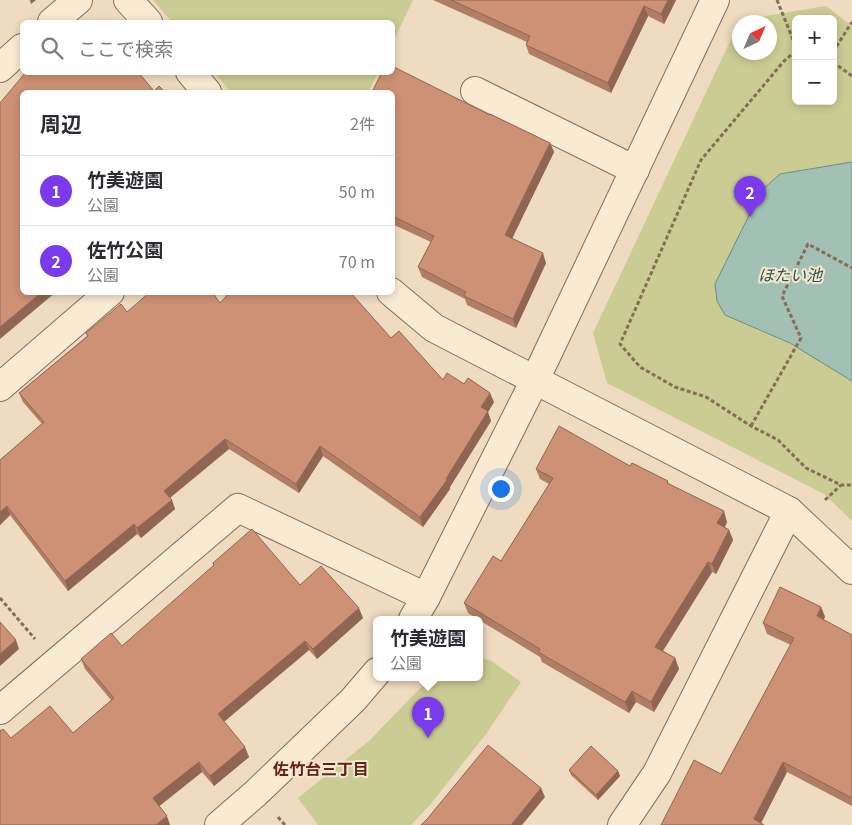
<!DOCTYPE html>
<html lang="ja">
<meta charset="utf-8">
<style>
:root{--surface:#fff;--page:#f7f7f7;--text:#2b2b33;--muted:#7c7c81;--line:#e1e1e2;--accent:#7c3aed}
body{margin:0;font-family:Georgia,"Noto Sans JP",serif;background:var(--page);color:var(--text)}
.controls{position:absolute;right:15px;top:15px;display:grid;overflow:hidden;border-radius:8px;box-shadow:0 2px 8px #0003}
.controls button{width:45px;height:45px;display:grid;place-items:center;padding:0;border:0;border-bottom:1px solid var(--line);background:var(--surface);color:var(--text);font:25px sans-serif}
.compass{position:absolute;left:732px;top:15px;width:45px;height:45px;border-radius:50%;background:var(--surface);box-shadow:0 2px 8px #0003;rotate:44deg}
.you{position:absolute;left:500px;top:488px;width:18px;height:18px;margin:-12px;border:4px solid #fff;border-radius:50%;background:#1a73e8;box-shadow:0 0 0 8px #1a73e833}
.badge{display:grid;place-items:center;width:32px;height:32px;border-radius:50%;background:var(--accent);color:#fff;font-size:16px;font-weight:700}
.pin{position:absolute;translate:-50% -41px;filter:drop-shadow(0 1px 2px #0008)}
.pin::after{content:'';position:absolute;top:26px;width:18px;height:15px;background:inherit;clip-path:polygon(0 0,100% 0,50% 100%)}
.popup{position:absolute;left:373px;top:616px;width:110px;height:65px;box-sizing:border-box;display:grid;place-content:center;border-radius:8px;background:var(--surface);filter:drop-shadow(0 1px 4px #0005);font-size:16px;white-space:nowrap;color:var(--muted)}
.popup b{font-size:19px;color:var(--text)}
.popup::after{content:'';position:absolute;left:50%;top:100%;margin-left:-10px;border:10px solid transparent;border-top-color:var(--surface)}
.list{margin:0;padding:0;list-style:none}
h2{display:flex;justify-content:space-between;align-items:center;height:65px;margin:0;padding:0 20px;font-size:21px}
h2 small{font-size:16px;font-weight:400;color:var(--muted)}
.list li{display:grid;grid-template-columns:32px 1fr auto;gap:15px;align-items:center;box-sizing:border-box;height:70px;padding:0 20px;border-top:1px solid var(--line)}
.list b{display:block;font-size:19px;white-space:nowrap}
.list p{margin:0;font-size:16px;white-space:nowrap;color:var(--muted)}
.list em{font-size:16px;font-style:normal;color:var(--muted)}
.icon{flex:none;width:28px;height:28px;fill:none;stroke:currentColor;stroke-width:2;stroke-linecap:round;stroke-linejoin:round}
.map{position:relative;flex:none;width:852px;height:825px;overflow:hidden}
.search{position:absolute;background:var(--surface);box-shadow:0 2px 8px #0003;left:20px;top:20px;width:375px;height:55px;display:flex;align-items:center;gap:12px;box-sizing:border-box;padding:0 18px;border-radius:8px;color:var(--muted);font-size:19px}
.panel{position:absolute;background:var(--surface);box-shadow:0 2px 8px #0003;left:20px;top:90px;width:375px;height:205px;border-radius:8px}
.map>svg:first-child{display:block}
</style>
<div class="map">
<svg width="852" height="825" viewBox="0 0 852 825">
<rect width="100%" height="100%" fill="#eedbc0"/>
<!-- green -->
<g fill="#cbcc94" fill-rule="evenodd">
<polygon points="153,0 413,0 393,42 392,22 172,22"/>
<path d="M826 6 852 26V521L824 494 607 383 593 333 740 20ZM796 19H833V101H796ZM740 22H770V52H740Z"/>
<polygon points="214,73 378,73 368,92 231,92"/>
<polygon points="479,658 490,660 521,682 486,734 430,805 411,825 318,825 298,798 369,741 431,677 479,677"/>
</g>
<!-- water -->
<polygon fill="#a3c0b4" stroke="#6a8e81" points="852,162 852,381 790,343 725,315 717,301 715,284 761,191 780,174"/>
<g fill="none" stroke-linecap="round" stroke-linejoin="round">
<!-- minor casing -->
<g stroke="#876c58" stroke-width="30">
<g id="minor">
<polyline points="128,0 148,22"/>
<polyline points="52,22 78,0"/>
<polyline points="0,68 22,48"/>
<polyline points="190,72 207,92"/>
<polyline points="475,91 635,170"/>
<polyline points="391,292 434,328 535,380 426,597 413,619"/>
<polyline points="0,387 110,292"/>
<polyline points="0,710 238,508 426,597"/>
<polyline points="219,825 256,793 353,700 377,672"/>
<polyline points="622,825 657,773 789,511"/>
</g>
</g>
<!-- tertiary casing -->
<g stroke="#876c58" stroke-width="30">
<polyline id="tertiary" points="715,0 535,380 789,511 852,570"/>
</g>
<!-- path -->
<g stroke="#876c58" stroke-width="3" stroke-dasharray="4 2.5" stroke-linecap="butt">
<polyline points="777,0 796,47"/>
<polyline points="796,51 784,61 701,160 620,344 640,367 675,387 706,397 751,426 778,440 806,468 841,485 852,485"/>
<polyline points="833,52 852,22"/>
<polyline points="833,62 852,76"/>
<polyline points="751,426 801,338 782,296 808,244 852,268"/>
<polyline points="825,500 841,485"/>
<polyline points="0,598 35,639"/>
<polyline points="278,817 285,825"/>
</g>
<!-- minor -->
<use href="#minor" stroke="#f9ead3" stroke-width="28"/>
<!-- tertiary -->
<use href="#tertiary" stroke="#f9ead3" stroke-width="28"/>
</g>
<!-- wall -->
<g fill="#b07d65">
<polygon points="433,0 676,0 664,24 648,16 611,93 529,54 526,45 527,42"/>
<polygon points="392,92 490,115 550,143 554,152 512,238 546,263 516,328 467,305 465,299 422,277 418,267 431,242 392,224"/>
<polygon points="220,303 391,338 443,380 464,384 494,402 488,412 491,421 450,487 450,489 423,527 323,456 299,493 229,449 170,498 175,509 141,538 137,534 68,591 10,515 0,525 0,460 42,424 23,402 19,393 87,336 86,333 127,312"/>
<polygon points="630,466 670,484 727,522 725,527 729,530 733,540 716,574 712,572 663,651 675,658 679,669 654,712 636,702 629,713 542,662 540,657 479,620 479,619 478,619 468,613 464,603 501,561 549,484 540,479 536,469"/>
<polygon points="213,563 300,585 363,618 317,659 309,650 224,722 249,757 214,786 202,772 159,806 11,738 73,733 111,700 85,669 81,659 122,646 214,566"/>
<polygon points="821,607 825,617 823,620 852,635 852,806 787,772 761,823 661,825 721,774 791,645 767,634 763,623"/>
<polygon points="569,770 618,771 620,776 598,800 571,775"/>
</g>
<!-- shaded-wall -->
<g fill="#906652">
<polygon points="30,0 36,0 31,4"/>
<polygon points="668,0 676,0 664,24 661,14"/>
<polygon points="644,6 648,16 611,93 608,83"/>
<polygon points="550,143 554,152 509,245 505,235"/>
<polygon points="543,253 546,263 516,328 513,319"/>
<polygon points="42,292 56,292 0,339 0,327"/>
<polygon points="490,393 494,402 488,412 491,421 450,487 450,489 423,527 420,517 446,479 481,407"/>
<polygon points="225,439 229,449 167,500 164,491"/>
<polygon points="320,446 323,456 299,493 296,484"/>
<polygon points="172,500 175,509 141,538 137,528"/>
<polygon points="7,506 10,515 0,525 0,512"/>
<polygon points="724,511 727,522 721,534 717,523"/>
<polygon points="134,524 137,534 68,591 65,581"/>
<polygon points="729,530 733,540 716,574 712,564"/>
<polygon points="708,562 712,572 659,657 655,647"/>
<polygon points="821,607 825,617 820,626 817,616"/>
<polygon points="359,608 363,618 317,659 313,649"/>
<polygon points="16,640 19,649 0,666 0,654"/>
<polygon points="305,641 309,650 221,724 218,714"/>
<polygon points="675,658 679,669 654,712 651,702"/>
<polygon points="632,691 636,702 629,713 625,702"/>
<polygon points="245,747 249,757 214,786 210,776"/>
<polygon points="199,762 202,772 157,808 153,798"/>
<polygon points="783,762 787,772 760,825 754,819"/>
<polygon points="618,771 620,776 598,800 596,795"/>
<polygon points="541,788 545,797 522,825 511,825"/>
<polygon points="167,816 170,825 156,825"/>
</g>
<!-- building -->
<g fill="#cd9175" stroke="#906652">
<polygon points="451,0 668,0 661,14 644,6 608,83 526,45 530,36"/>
<polygon points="392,66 490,115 490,114 550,143 505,235 543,253 513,319 464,296 466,292 418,267 434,236 392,216 392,92 372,92 382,72 392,72"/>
<polygon points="26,72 138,72 154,91 159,86 165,92 22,92 22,292 42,292 0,327 0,103"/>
<polygon points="150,292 212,292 220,303 230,292 350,292 391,338 399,331 443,380 447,373 464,384 468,378 490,393 481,407 488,411 446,479 447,480 420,517 320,446 296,484 225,439 164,491 172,500 137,528 134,524 65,581 7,506 0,512 0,460 44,422 19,393 88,336 86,333 121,304 127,312"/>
<polygon points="559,426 630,466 632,463 668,481 667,483 724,511 717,523 729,530 712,564 708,562 655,647 675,658 651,702 632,691 625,702 538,652 540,649 464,603 493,556 501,561 553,478 536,469"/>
<polygon points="252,529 300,585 321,566 359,608 313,649 305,641 218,714 245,747 210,776 199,762 153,798 167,816 156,825 0,825 0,731 3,729 11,738 50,706 73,733 114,698 81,659 111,633 122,646 214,565 213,563"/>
<polygon points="780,587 821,607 817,616 852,635 852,798 783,762 754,819 764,825 661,825 694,760 721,774 794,638 763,623"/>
<polygon points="0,622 16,640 0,654"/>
<polygon points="488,745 541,788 511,825 421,825 428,818"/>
<polygon points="591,746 618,771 596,795 569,770"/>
</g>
<g text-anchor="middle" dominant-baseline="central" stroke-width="4" stroke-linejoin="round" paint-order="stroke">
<!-- water labels -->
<g font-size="16" font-style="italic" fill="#2b564f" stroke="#f5e7cf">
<text x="790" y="274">ほたい池</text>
</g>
<!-- neighbourhood labels -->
<g font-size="16" font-weight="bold" fill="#63231b" stroke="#f5e7cf">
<text x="321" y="768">佐竹台三丁目</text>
</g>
</g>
</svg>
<div class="controls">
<button>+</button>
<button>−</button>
</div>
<svg class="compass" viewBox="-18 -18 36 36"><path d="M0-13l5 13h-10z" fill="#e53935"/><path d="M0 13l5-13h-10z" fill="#7c7c81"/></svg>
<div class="you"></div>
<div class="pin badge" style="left:428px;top:738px">1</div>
<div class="popup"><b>竹美遊園</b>公園</div>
<div class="pin badge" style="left:750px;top:217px">2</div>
<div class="search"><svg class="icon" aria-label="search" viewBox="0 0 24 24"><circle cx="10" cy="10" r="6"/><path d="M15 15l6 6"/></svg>ここで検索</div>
<section class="panel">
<h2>周辺<small>2件</small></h2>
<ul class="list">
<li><span class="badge">1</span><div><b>竹美遊園</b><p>公園</p></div><em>50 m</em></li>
<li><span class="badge">2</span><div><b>佐竹公園</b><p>公園</p></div><em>70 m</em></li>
</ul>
</section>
</div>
